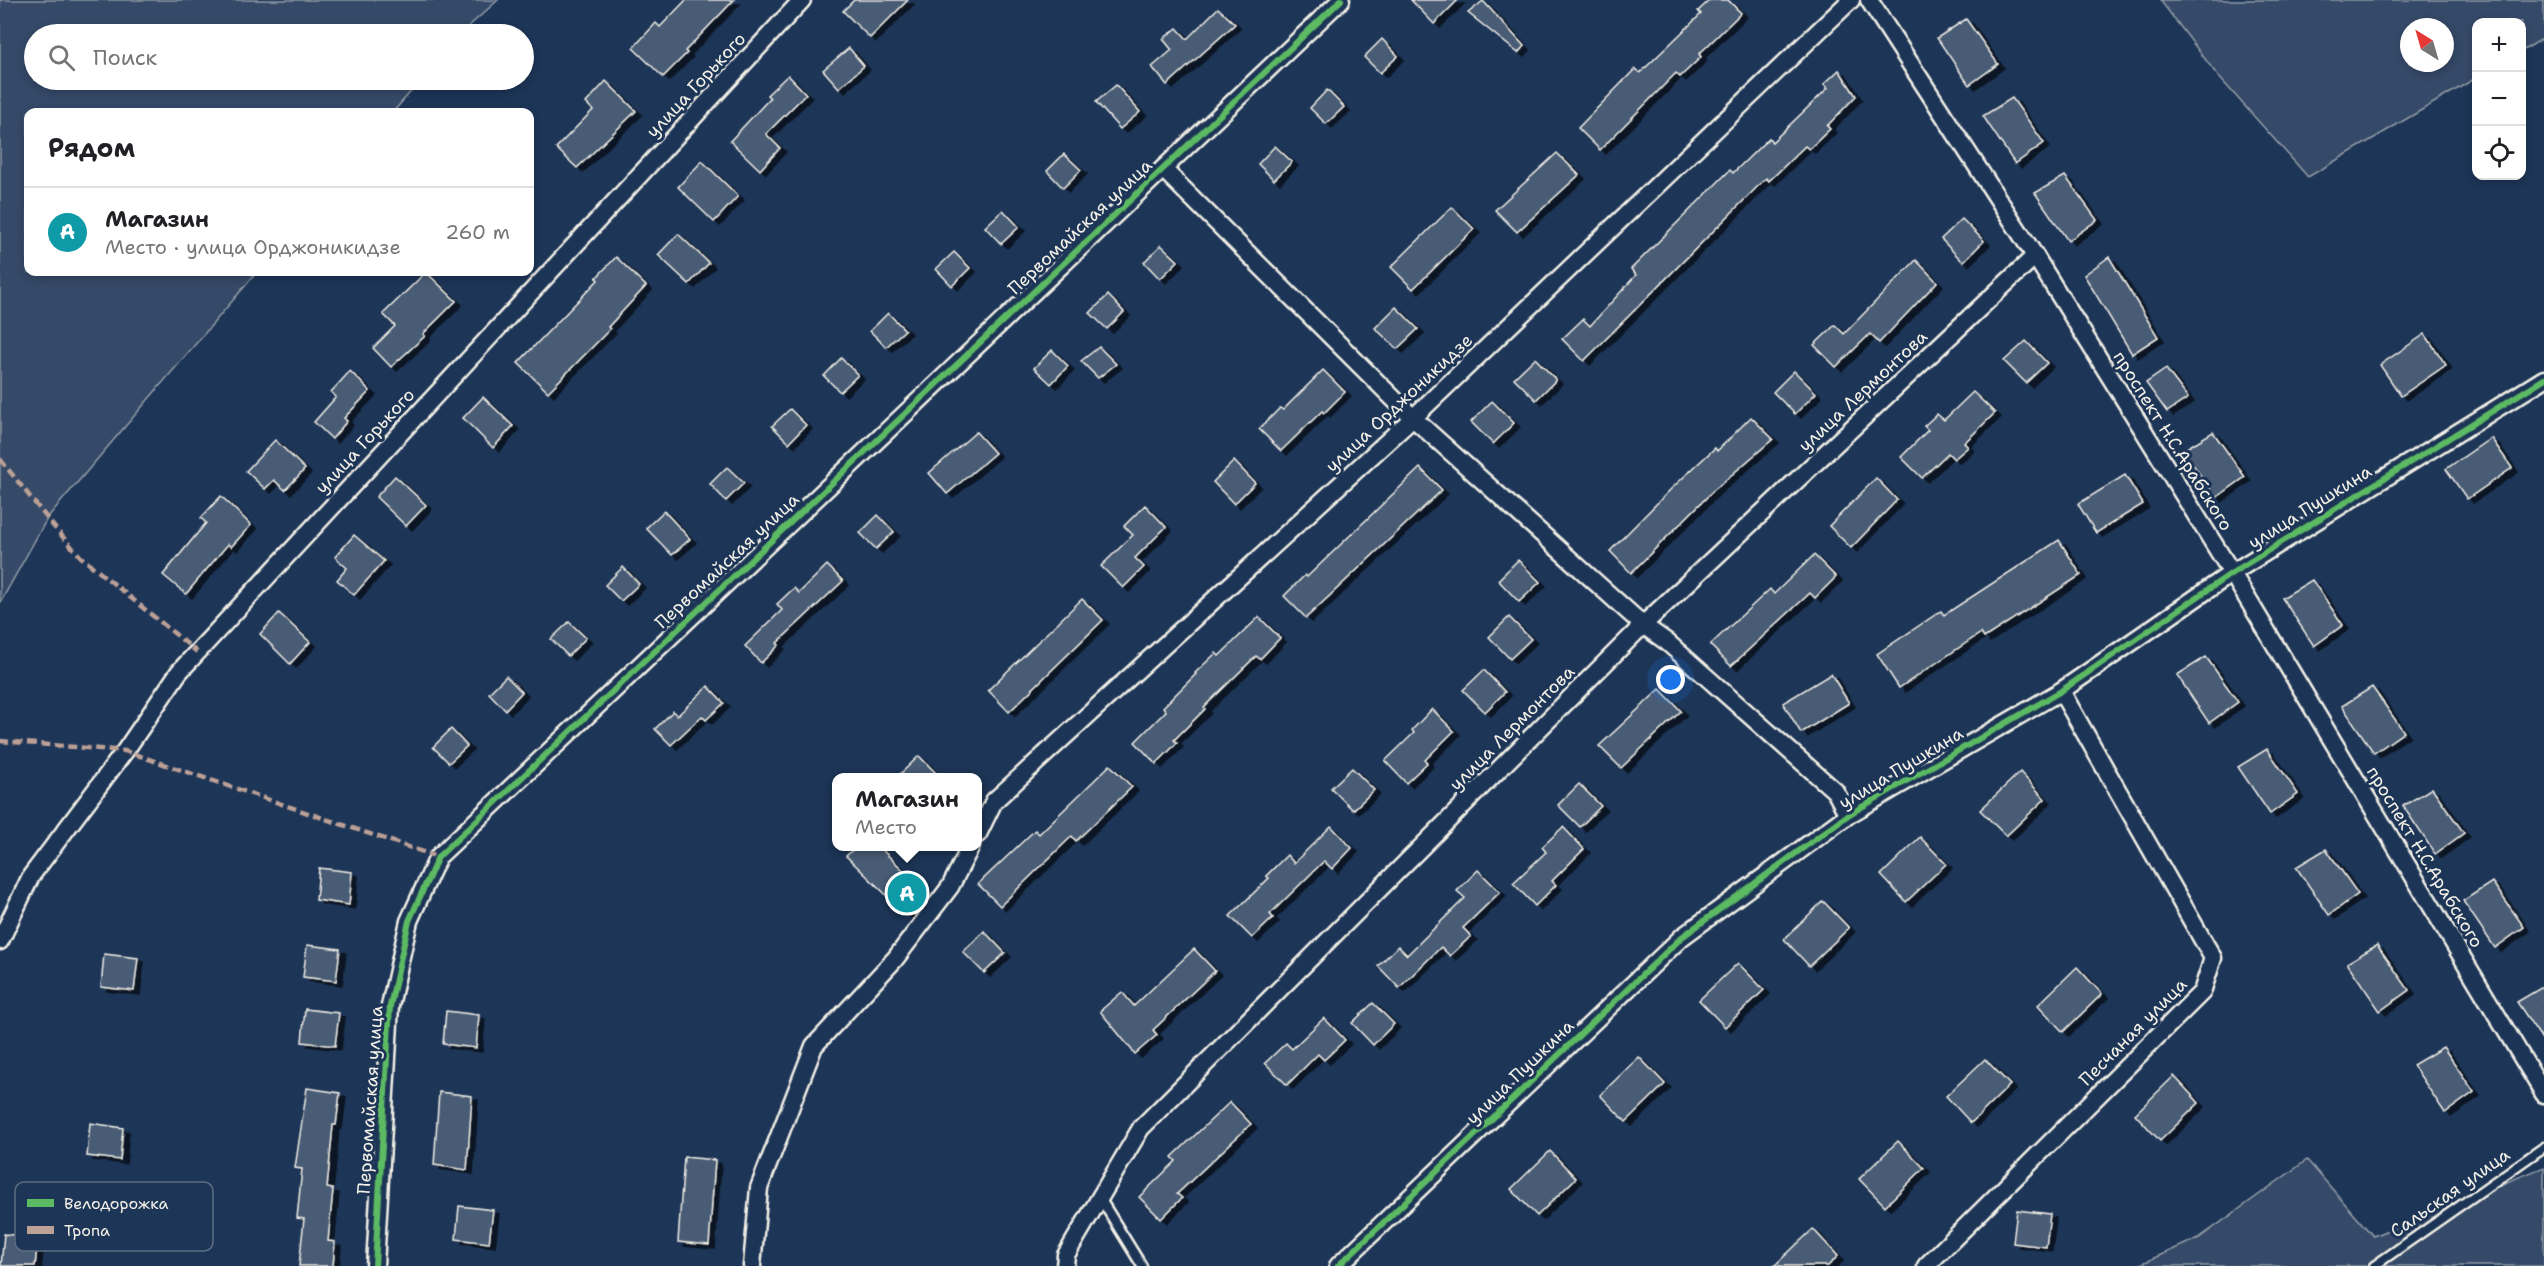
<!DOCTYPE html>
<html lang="ru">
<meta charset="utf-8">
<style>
:root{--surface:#fff;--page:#f2f2f2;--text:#202124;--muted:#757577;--line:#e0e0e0;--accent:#84575d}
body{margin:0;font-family:"Shantell Sans",sans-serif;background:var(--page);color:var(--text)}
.controls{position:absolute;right:18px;top:18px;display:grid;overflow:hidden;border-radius:12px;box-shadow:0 3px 9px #0003}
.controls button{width:54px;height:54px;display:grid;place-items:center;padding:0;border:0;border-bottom:2px solid var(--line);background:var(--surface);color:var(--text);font:30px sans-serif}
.compass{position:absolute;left:2400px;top:18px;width:54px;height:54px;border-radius:50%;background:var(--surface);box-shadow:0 3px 9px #0003;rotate:323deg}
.you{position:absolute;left:1671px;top:680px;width:21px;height:21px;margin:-15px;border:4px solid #fff;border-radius:50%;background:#1a73e8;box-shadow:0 0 0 9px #1a73e833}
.badge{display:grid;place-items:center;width:39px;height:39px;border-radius:50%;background:var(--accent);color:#fff;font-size:20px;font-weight:700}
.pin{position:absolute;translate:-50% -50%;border:3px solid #fff;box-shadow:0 2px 6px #0006}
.popup{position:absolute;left:832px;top:773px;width:150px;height:78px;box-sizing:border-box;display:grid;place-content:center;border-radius:12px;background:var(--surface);filter:drop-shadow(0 2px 4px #0005);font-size:20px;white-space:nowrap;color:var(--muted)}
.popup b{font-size:22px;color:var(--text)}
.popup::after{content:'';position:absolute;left:50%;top:100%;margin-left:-12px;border:12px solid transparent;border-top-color:var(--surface)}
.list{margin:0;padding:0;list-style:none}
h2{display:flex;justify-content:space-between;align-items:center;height:78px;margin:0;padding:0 24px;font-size:26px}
h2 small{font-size:20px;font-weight:400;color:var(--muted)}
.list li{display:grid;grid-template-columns:39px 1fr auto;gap:18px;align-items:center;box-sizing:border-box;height:90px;padding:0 24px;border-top:2px solid var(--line)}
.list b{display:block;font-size:22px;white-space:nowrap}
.list p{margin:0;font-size:20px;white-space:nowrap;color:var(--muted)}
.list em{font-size:20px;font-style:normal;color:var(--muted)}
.icon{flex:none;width:33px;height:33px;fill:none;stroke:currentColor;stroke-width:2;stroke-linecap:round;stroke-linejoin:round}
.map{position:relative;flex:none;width:2544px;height:1266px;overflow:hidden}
.search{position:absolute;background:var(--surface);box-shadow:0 3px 9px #0003;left:24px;top:24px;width:510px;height:66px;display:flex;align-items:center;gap:15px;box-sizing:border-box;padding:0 21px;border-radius:33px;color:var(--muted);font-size:22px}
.panel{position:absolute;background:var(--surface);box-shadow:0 3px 9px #0003;left:24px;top:108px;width:510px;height:168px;border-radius:12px}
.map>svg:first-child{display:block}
</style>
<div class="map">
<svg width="2544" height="1266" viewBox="0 0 2544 1266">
<defs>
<filter id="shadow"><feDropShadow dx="6" dy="4" stdDeviation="0" flood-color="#0009"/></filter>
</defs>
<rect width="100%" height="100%" fill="#1d3557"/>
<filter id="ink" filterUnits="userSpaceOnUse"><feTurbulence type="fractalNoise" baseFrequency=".0167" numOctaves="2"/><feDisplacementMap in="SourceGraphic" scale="12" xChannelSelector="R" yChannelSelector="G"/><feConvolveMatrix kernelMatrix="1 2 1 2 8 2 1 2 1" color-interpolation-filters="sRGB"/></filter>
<g filter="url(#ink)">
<!-- green -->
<g fill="#354a67" stroke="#949ea8" stroke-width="1.5" fill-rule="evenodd">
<polygon points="0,0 498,0 460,34 34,34 34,80 421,80 393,112 28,112 28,272 257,272 48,517 0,603"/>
<path d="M2160 0H2544V38L2522 51V22H2476V78L2308 177 2218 76ZM2409 27H2445V63H2409Z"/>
<polygon points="2307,1160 2373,1236 2544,1167 2544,1266 2136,1266 2199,1238"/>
</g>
<!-- building -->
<g fill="#485b74" stroke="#f4f1e8" stroke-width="1.5" filter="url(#shadow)">
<polygon points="686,0 734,0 685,51 687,53 663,77 633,48 656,23 660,27"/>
<polygon points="854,0 908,0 870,38 843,11"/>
<polygon points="1411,0 1458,0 1434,24"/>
<polygon points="1710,0 1728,0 1741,13 1699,54 1701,57 1680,77 1676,73 1600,150 1578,128 1635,69 1640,73 1701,14 1698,11"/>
<polygon points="1483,1 1524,46 1518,53 1468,13"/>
<polygon points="1218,8 1235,24 1167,85 1152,67 1172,50 1163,39 1177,28 1187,39"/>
<polygon points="1966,19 1998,64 1969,85 1937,38"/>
<polygon points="1382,39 1398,56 1380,73 1364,57"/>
<polygon points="849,48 864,66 839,88 823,70"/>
<polygon points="1839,70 1856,96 1827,126 1830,129 1809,149 1805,146 1769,181 1766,178 1584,361 1562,339 1583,319 1590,326 1636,275 1631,269 1730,170 1733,173 1769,138 1772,142 1828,88 1824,84"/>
<polygon points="788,75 806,94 766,134 780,148 760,170 730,141 770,98 767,95"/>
<polygon points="606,81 636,111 577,168 556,148 593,110 586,103"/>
<polygon points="1116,85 1140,112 1120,129 1096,102"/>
<polygon points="1327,90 1344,107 1326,124 1310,108"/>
<polygon points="2012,98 2044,143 2015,164 1983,116"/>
<polygon points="1275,146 1292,162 1274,180 1258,164"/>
<polygon points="1557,153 1579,175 1517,232 1495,210"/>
<polygon points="1064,154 1081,170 1063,188 1047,171"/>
<polygon points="702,161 738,196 714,222 678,187"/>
<polygon points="2065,176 2097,220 2068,241 2035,193"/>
<polygon points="1452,207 1474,229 1413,289 1391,267"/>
<polygon points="1003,210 1019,227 1001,244 985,227"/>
<polygon points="1962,219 1984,241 1963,262 1941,239"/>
<polygon points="678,234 709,263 689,284 658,255"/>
<polygon points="1161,245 1178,261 1160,279 1144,262"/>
<polygon points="954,252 970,268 952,286 936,269"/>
<polygon points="616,257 646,286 608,327 610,329 548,392 518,363 598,280 596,278"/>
<polygon points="2109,257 2158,337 2132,354 2084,275"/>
<polygon points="1916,260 1937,282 1879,343 1870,334 1836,367 1814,345 1835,325 1844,334"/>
<polygon points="426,272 456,301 423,334 425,336 391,367 373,348 395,326 383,314"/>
<polygon points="1108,295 1124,312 1107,329 1090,313"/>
<polygon points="1396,307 1418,329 1397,349 1375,328"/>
<polygon points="888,313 905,330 886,347 870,331"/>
<polygon points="2425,334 2446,365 2401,396 2380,365"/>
<polygon points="2026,341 2047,363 2026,383 2004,361"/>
<polygon points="1099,347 1116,364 1098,378 1081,361"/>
<polygon points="1052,350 1068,366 1051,384 1034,368"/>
<polygon points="841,358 858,375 840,392 824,376"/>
<polygon points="1535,358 1556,380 1536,400 1514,378"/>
<polygon points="2166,369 2188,398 2167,412 2146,383"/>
<polygon points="1323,370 1345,392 1324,413 1322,411 1281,451 1259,429 1280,408 1283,410"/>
<polygon points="350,371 370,391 344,418 347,421 332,439 314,422 336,397 331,392"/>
<polygon points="1794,371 1816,393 1795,414 1773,392"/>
<polygon points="1973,392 1995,413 1964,443 1968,447 1954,459 1948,453 1922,478 1901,457 1928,430 1924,426 1937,414 1944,420"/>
<polygon points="483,397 513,426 493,448 463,418"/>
<polygon points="1492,401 1514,423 1493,444 1471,422"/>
<polygon points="790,409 806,425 789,443 772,426"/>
<polygon points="1751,417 1773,439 1714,490 1631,573 1610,551 1672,488 1715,448 1717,451"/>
<polygon points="976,432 995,453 947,494 929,473"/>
<polygon points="2213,432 2245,477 2216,498 2183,450"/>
<polygon points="2491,438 2512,468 2467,499 2446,469"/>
<polygon points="275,440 305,469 285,490 274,480 265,489 246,471"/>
<polygon points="1234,461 1255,483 1234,504 1213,482"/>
<polygon points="727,467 744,483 726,501 710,484"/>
<polygon points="1420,468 1442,490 1306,618 1284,596 1305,575 1307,577"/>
<polygon points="2125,475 2143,504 2096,533 2078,504"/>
<polygon points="395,476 426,505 406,526 376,497"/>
<polygon points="1876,478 1897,500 1851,548 1829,526"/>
<polygon points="221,496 251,525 231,547 228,544 186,594 163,575 206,523 201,518"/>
<polygon points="1145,505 1166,527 1135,558 1144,567 1123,588 1101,566 1133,535 1124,526"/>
<polygon points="664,511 690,539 672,555 646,528"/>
<polygon points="878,515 894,532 876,549 860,533"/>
<polygon points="354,535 384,561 354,595 337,580 347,568 335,557"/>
<polygon points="2059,540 2081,575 1984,638 1981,633 1899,688 1877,654 1941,611 1944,615"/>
<polygon points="1814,555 1836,577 1815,598 1810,593 1731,666 1710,645 1770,589 1774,594"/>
<polygon points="1518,560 1540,582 1519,602 1498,580"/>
<polygon points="827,565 843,581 777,643 779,645 761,663 745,646 782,610 777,604 794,588 799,593"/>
<polygon points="623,567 639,584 621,601 605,585"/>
<polygon points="2312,580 2343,625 2314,646 2282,598"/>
<polygon points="1082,599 1103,620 1009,712 988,690"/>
<polygon points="279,613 310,642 290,664 260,634"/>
<polygon points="1259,617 1280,638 1260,659 1256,656 1204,707 1205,709 1174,740 1177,743 1156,764 1135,742 1166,711 1163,707 1196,674 1195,673 1216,653 1219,656"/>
<polygon points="1509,617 1531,639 1510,659 1489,637"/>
<polygon points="569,622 586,638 568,656 551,639"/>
<polygon points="2206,657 2238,702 2209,723 2177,675"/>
<polygon points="1484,670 1505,692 1485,712 1463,690"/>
<polygon points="1831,674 1849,703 1801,733 1783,703"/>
<polygon points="506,676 522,692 505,710 489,693"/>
<polygon points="708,686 724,703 706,720 702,716 671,745 655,729 673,711 677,716"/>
<polygon points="2372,687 2404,732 2374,753 2342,706"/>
<polygon points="1660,689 1681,711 1621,768 1599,746"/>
<polygon points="1432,709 1454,731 1425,760 1427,763 1406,783 1385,761 1414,733 1412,730"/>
<polygon points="451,729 467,746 449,763 433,747"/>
<polygon points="2267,749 2298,794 2270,814 2238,767"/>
<polygon points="919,756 940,777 897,777"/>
<polygon points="1110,765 1132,787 1076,841 1072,836 1000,906 978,884 1035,830 1039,834"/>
<polygon points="1352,768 1374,790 1353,810 1331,788"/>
<polygon points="2020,772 2045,799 2006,836 1980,810"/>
<polygon points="1579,784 1601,806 1580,827 1558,805"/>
<polygon points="2432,788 2464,833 2435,854 2403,806"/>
<polygon points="1331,826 1352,848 1332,869 1324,861 1270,914 1273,918 1252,938 1230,916 1269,878 1266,876 1287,855 1294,863"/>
<polygon points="1563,827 1584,849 1552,881 1556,885 1535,906 1513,883 1546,852 1542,847"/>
<polygon points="1920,837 1946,864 1906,902 1881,875"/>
<polygon points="857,846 878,846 928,894 907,915 846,856"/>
<polygon points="2326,849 2358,894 2329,915 2296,867"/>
<polygon points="319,868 352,872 349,905 316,900"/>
<polygon points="1478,870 1500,892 1463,928 1471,936 1450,956 1441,947 1399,988 1378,966 1398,946 1407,955 1465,898 1457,891"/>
<polygon points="2492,882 2524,927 2495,948 2463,901"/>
<polygon points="1823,901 1849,928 1809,966 1784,939"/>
<polygon points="984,931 1005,953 984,973 963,952"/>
<polygon points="307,945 340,949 336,981 303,977"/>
<polygon points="2377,945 2409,990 2380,1011 2347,963"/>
<polygon points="1194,949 1215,971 1153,1030 1157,1035 1135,1054 1100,1011 1122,992 1134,1006"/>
<polygon points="104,954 138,958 134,991 101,987"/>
<polygon points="1738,963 1764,990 1725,1027 1699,1000"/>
<polygon points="2077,967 2102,994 2063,1032 2038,1005"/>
<polygon points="2544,986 2544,1042 2517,1002"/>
<polygon points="1373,1003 1394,1024 1373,1045 1352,1023"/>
<polygon points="305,1009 339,1013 335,1046 302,1042"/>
<polygon points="446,1011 479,1015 476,1048 443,1044"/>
<polygon points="1324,1018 1345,1040 1324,1060 1318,1054 1287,1085 1265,1063 1286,1043 1292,1049"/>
<polygon points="2443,1047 2474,1092 2445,1113 2413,1065"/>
<polygon points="1639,1057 1665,1084 1626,1122 1600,1095"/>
<polygon points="1985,1059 2010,1085 1971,1123 1946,1096"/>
<polygon points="2174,1076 2199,1103 2160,1141 2135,1114"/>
<polygon points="307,1088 340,1093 336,1125 333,1125 327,1188 333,1189 328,1241 335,1242 333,1266 299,1266 304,1219 297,1218 302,1169 295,1168"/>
<polygon points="439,1092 472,1096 467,1170 434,1165"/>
<polygon points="1230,1102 1251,1124 1177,1194 1182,1198 1161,1219 1139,1197 1176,1161 1172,1157"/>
<polygon points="90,1123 123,1128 120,1160 87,1156"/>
<polygon points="1898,1141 1924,1168 1885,1206 1859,1179"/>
<polygon points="1550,1151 1576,1178 1537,1216 1511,1189"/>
<polygon points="684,1157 715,1160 709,1245 678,1242"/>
<polygon points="459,1206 493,1210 489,1243 456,1239"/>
<polygon points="2017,1210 2050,1214 2046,1247 2013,1243"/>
<polygon points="1813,1229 1838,1256 1828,1266 1774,1266"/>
<polygon points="4,1234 38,1238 35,1266 1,1266"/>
</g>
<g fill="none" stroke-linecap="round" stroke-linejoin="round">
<!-- service casing -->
<g stroke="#f4f1e8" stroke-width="13">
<g id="service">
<polyline points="1100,1198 1142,1266"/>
<polyline points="2374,1266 2544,1147"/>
</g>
</g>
<!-- minor casing -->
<g stroke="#f4f1e8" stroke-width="21">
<g id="minor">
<polyline points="1869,0 2035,256 2232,573 2544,1094"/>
<polyline points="1163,169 1413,418 1643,625 1667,642 1835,791 1848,815"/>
<polyline points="978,834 994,801 1413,418 1851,0"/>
<polyline points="0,941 31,876 125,751 179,672 802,0"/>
<polyline points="375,1266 390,1006 409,921 438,857 1341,0"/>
<polyline points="752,1266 759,1188 814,1046 895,959 950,887 971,846"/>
<polyline points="1065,1266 1066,1255 1141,1128 1643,625 2035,256"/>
<polyline points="1338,1266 1682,937 1848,815 2061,691 2232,573 2544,379"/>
<polyline points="1926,1266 2202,992 2213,958 2061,691"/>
</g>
</g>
<!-- service -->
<use href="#service" stroke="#1d3557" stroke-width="8"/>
<!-- minor -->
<use href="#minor" stroke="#1d3557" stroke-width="16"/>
<!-- quiet -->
<g stroke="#bda197" stroke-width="4.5" stroke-dasharray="9 4.5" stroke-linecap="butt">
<polyline points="0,459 54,527 81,557 197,652"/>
<polyline points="0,741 125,751 438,857"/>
</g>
<!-- cycleway casing -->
<g stroke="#1d3557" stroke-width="10">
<g id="cycleway">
<polyline points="375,1266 390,1006 409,921 438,857 1341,0"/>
<polyline points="1338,1266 1682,937 1848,815 2061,691 2232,573 2544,379"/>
</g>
</g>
<!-- cycleway -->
<use href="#cycleway" stroke="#5cba63" stroke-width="6"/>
</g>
</g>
<g text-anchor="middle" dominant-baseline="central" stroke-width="6" stroke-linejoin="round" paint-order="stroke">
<!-- street labels -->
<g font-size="18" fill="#f4f1e8" stroke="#1d3557">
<text transform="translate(696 85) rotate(-47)">улица Горького</text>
<text transform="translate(1080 227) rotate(-43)">Первомайская улица</text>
<text transform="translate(1863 391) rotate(-43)">улица Лермонтова</text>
<text transform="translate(1399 403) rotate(-43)">улица Орджоникидзе</text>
<text transform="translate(365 441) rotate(-47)">улица Горького</text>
<text transform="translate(2173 441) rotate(58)">проспект Н.С.Арабского</text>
<text transform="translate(2310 507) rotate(-32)">улица Пушкина</text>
<text transform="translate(727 561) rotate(-43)">Первомайская улица</text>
<text transform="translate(1512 728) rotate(-45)">улица Лермонтова</text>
<text transform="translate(1901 768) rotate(-31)">улица Пушкина</text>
<text transform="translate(2425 857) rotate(59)">проспект Н.С.Арабского</text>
<text transform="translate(2133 1032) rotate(-45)">Песчаная улица</text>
<text transform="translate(1520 1072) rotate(-44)">улица Пушкина</text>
<text transform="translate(370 1100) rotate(-86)">Первомайская улица</text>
<text transform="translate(2450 1193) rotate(-35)">Сальская улица</text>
</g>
</g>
<!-- legend -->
<rect x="15" y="1182" width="198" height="69" rx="9" fill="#1d3557" stroke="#5e6d82" stroke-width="1.5"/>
<rect x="27" y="1199" width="27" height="8" fill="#5cba63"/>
<rect x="27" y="1226" width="27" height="8" fill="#bda197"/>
<g font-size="16" fill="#f4f1e8">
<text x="64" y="1209">Велодорожка</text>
<text x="64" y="1236">Тропа</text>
</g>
</svg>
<div class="controls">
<button>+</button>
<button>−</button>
<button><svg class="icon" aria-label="locate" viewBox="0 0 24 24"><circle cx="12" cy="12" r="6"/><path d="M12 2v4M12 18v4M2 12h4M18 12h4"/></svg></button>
</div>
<svg class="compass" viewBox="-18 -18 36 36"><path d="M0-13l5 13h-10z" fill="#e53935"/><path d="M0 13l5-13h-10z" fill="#757577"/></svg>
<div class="you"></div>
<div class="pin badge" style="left:907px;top:893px;background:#0f9aa8">A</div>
<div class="popup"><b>Магазин</b>Место</div>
<div class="search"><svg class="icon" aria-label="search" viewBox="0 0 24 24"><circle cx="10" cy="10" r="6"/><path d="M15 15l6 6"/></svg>Поиск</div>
<section class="panel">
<h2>Рядом<small></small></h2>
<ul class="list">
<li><span class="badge" style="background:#0f9aa8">A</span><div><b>Магазин</b><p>Место · улица Орджоникидзе</p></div><em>260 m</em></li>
</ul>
</section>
</div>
